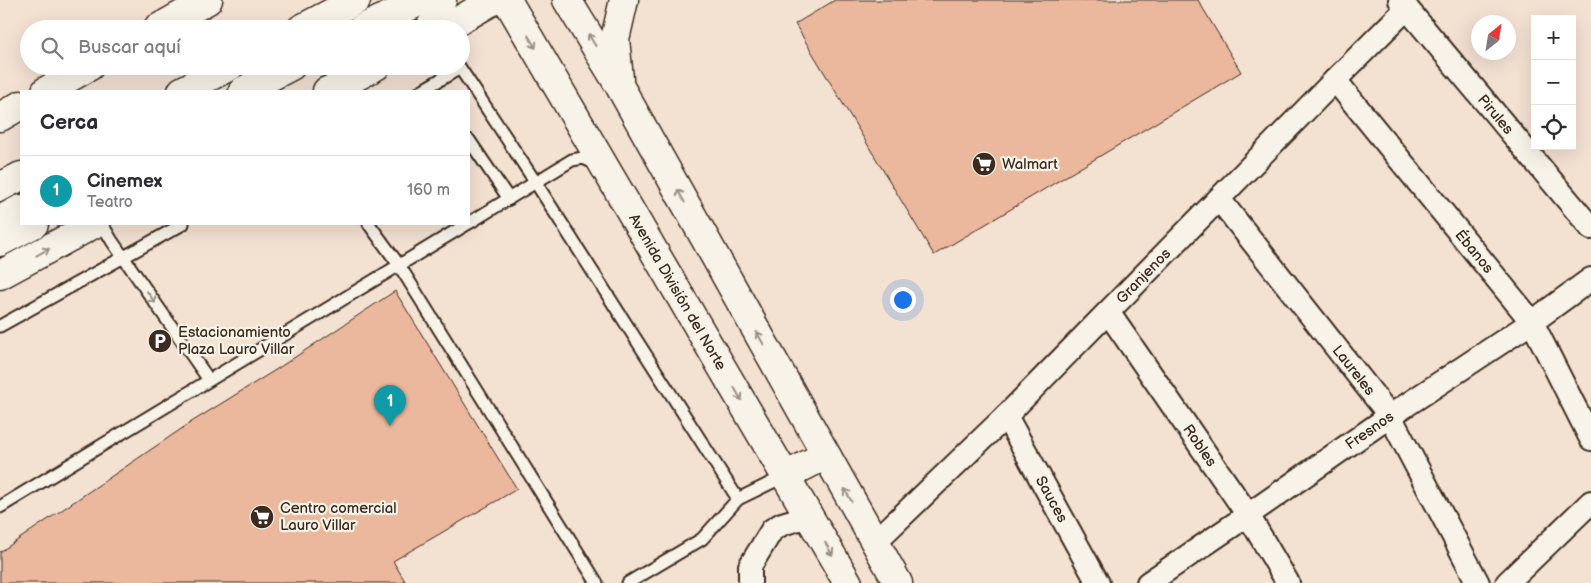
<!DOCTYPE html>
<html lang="es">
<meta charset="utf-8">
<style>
:root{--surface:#fff;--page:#f2f2f3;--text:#2b2b33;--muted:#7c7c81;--line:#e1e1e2;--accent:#b45309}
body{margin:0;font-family:"Balsamiq Sans",sans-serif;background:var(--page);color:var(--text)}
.controls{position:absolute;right:15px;top:15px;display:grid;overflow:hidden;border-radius:0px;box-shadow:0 5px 20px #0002}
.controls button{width:45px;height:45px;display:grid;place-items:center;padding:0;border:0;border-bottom:1px solid var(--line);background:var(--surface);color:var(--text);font:25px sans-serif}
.compass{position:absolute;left:1471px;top:15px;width:45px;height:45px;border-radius:50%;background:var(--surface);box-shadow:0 5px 20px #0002;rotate:30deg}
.you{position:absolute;left:902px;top:299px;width:18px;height:18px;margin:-12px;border:4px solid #fff;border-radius:50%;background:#1a73e8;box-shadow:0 0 0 8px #1a73e833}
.badge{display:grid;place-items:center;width:32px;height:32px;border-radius:50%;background:var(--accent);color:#fff;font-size:16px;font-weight:700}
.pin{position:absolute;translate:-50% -41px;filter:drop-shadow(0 1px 2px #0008)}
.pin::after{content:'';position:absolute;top:26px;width:18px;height:15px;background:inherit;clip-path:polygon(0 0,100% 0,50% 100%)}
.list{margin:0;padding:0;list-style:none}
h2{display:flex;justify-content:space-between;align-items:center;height:65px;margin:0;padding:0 20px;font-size:21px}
h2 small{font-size:16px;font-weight:400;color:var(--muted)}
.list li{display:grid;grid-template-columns:32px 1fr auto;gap:15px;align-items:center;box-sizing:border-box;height:70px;padding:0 20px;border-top:1px solid var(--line)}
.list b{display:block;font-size:19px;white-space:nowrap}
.list p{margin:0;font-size:16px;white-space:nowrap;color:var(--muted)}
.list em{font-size:16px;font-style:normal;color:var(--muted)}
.icon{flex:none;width:28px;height:28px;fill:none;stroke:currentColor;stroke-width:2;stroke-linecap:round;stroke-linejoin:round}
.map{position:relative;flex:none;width:1591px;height:583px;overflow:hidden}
.search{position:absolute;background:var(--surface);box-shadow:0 5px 20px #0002;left:20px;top:20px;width:450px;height:55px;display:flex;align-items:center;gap:12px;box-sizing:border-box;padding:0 18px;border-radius:28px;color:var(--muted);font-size:19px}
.panel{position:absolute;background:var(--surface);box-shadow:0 5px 20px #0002;left:20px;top:90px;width:450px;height:135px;border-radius:0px}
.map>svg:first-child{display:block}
</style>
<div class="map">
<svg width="1591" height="583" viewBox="0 0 1591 583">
<rect width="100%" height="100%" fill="#f3e1d2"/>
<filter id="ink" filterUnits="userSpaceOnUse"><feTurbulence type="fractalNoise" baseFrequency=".02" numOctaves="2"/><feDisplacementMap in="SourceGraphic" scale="10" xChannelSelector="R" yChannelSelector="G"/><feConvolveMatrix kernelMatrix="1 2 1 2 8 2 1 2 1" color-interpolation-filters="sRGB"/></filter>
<g filter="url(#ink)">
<!-- building -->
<g fill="#ebb79d" stroke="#3b2a1e">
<polygon points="835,0 1198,0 1241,72 934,255 795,24"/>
<polygon points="395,291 517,489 393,561 406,583 0,583 0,552 193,421 277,369"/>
</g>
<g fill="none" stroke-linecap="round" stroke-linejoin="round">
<!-- lane casing -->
<g stroke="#3b2a1e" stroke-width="15">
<g id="lane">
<polyline points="421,91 460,68 536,183 738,499"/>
<polyline points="469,140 509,199"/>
<polyline points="469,223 572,160 583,158 597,164"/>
<polyline points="102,224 112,241 209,380"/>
<polyline points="369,224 399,265 597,583"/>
<polyline points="0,326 183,224"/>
<polyline points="0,507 467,224"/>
<polyline points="628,583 702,539 738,499 785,476"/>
</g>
</g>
<!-- street casing -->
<g stroke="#3b2a1e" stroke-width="26">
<g id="street">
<path id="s1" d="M1400 0 1591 228"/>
<path id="s2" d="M1335 80 1532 322 1591 439"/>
<path id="s3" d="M1219 199 1390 416 1478 583"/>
<path id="s4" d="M1108 312 1248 515 1288 583"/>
<path id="s5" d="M1006 416 1098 583"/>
<path id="s6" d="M875 542 1006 416 1335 80 1407 8"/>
<polyline points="750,583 750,566 772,530 782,524 809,516"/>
<path id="s7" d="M1148 583 1248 515 1390 416 1532 322 1591 279"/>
<polyline points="1507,583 1591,502"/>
</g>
</g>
<!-- secondary casing -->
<g stroke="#3b2a1e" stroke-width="31">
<g id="secondary">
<path id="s8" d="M507 0 848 583"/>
<polyline points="567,0 619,85 898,583"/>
<polyline points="157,29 208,0"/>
<polyline points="429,29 433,23 442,0"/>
<polyline points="444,29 494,0"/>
<polyline points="619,79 615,39 624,0"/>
<polyline points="46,91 90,66"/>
<polyline points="330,91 376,66"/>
<polyline points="0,117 21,105"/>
<polyline points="0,275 94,224"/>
<polyline points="785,476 826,455"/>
</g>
</g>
<!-- highway casing -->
<g stroke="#3b2a1e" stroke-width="31">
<g id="highway">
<polyline points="301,29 356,0"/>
<polyline points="361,29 423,0"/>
<polyline points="182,91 230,66"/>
<polyline points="243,91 291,66"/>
<polyline points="327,91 335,88"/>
<polyline points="0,187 21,176"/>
<polyline points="0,220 21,209"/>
<polyline points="0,242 34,224"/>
</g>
</g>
<!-- lane -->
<use href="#lane" stroke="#f7f3e8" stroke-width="11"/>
<!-- street -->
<use href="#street" stroke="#f7f3e8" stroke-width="22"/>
<!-- secondary -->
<use href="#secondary" stroke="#f7f3e8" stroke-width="28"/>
<!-- highway -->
<use href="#highway" stroke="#f7f3e8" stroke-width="28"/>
</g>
<!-- one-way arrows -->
<defs><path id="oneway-shaft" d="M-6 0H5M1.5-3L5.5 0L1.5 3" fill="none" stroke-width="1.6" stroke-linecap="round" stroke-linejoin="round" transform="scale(1.25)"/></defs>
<g stroke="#998e83">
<use href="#oneway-shaft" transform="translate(592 40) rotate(-121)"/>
<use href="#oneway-shaft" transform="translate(532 42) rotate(60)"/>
<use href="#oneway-shaft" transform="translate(681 196) rotate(-119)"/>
<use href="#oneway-shaft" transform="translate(43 252) rotate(-29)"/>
<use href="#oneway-shaft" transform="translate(151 297) rotate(55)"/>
<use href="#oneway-shaft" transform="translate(760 338) rotate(-119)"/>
<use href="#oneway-shaft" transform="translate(738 394) rotate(60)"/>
<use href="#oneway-shaft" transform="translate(848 495) rotate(-119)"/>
<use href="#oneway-shaft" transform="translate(829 549) rotate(60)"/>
</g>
</g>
<!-- icons -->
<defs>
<g id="supermarket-disc" transform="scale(1.25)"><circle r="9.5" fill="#3b2a1e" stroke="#f7f3e8"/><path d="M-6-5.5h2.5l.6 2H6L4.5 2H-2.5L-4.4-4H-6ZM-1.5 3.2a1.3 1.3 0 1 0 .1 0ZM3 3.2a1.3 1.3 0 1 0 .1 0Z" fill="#fff"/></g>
<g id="parking-disc" transform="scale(1.25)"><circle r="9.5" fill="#3b2a1e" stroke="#f7f3e8"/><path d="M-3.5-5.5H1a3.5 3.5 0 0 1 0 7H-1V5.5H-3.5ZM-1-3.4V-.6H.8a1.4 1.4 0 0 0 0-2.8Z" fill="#fff"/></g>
</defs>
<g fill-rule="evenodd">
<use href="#supermarket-disc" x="984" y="164"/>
<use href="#parking-disc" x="160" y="341"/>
<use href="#supermarket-disc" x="262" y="517"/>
</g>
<g text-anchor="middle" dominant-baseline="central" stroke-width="4.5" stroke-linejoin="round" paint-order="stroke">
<!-- street labels -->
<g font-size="15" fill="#3b2a1e" stroke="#f7f3e8">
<text stroke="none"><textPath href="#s1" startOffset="149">Pirules</textPath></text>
<text stroke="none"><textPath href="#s2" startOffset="221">Ébanos</textPath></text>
<text stroke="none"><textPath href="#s6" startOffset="378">Granjenos</textPath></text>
<text stroke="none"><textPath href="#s8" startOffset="338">Avenida División del Norte</textPath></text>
<text stroke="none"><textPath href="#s3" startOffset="218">Laureles</textPath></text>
<text stroke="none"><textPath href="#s7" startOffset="269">Fresnos</textPath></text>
<text stroke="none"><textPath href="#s4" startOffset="162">Robles</textPath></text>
<text stroke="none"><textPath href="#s5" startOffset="95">Sauces</textPath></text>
</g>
<!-- poi labels -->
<g font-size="15" fill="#3b2a1e" stroke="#f7f3e8" text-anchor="start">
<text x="1002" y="164">Walmart</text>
<text x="178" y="332">Estacionamiento<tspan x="178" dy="17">Plaza Lauro Villar</tspan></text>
<text x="280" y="508">Centro comercial<tspan x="280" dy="17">Lauro Villar</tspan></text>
</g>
</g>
</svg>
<div class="controls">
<button>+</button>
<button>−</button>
<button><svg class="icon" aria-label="locate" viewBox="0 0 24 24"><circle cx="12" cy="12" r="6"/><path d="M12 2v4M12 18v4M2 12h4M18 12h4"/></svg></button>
</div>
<svg class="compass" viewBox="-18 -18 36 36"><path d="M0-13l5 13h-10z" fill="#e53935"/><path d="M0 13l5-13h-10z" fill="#7c7c81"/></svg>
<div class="you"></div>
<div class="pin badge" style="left:390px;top:426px;background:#0f9aa8">1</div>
<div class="search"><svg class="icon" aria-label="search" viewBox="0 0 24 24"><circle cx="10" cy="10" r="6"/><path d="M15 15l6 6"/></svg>Buscar aquí</div>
<section class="panel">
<h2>Cerca<small></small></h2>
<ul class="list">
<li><span class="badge" style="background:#0f9aa8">1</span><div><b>Cinemex</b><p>Teatro</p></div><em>160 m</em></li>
</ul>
</section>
</div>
